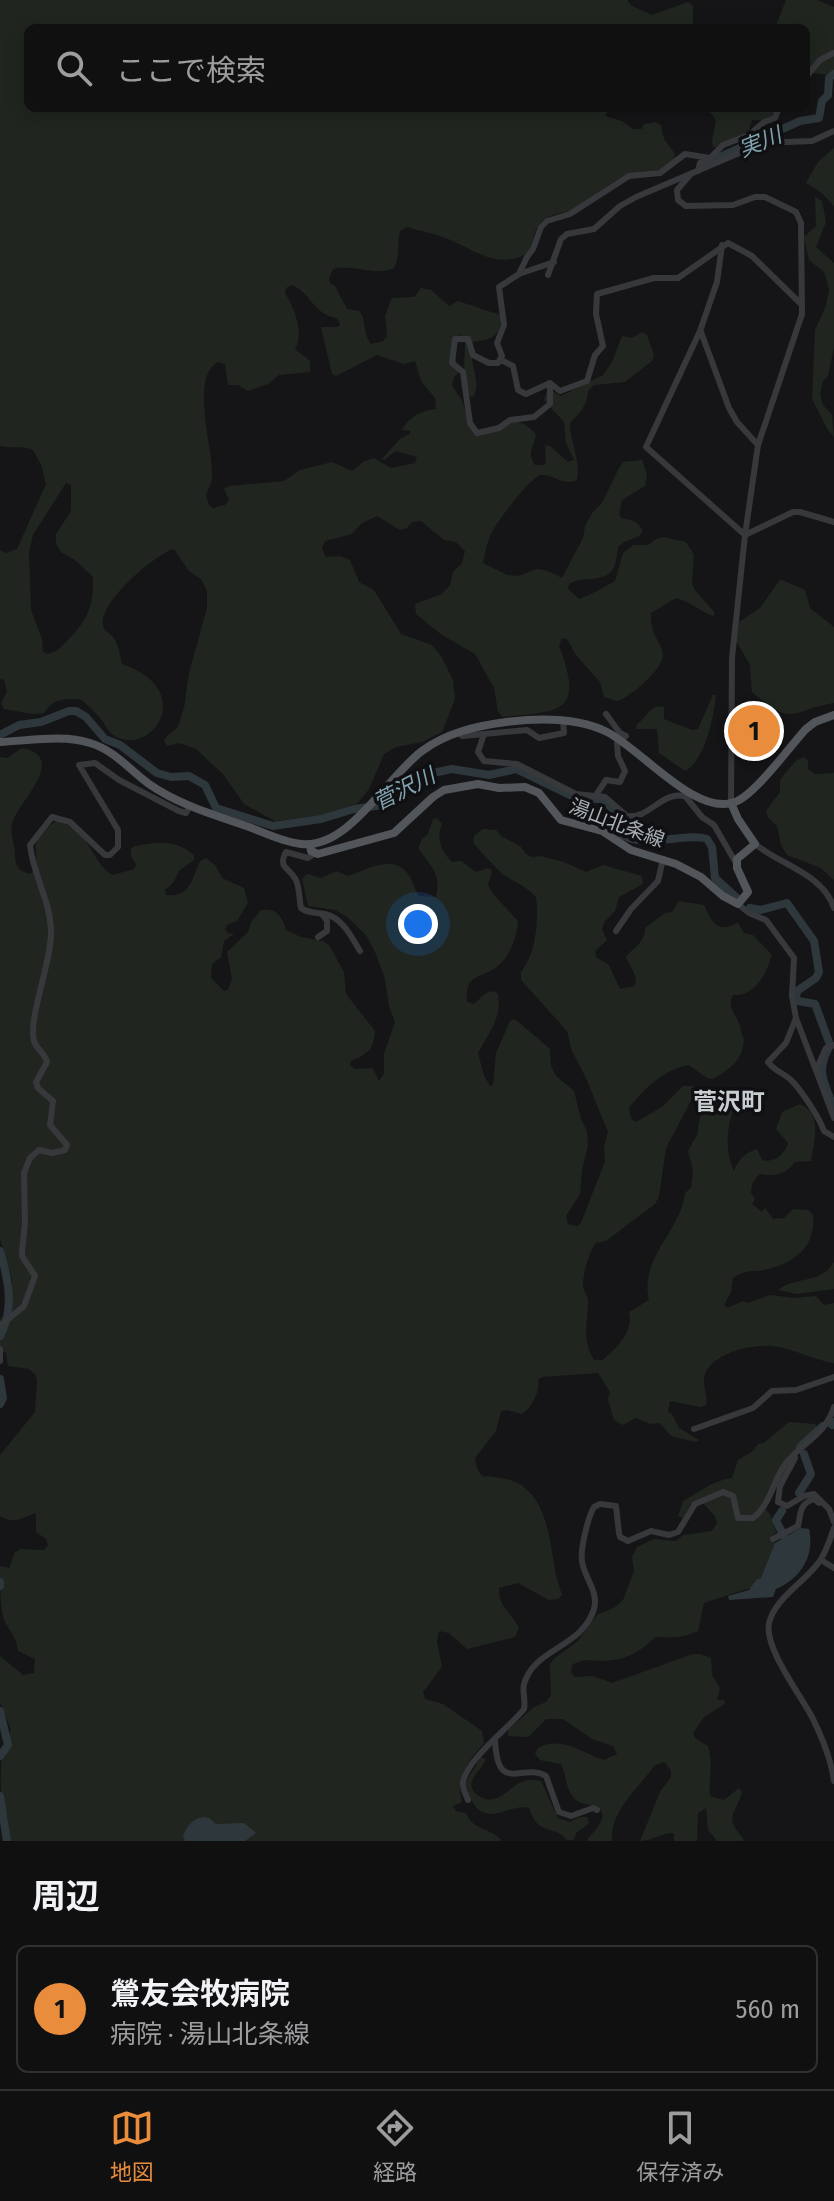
<!DOCTYPE html>
<html lang="ja">
<meta charset="utf-8">
<style>
:root{--surface:#101011;--page:#19191a;--text:#f1f3f6;--muted:#9c9d9f;--line:#303031;--accent:#e98c3b}
body{margin:0;font-family:"Fira Sans Condensed","Noto Sans JP",sans-serif;background:var(--page);color:var(--text)}
.you{position:absolute;left:418px;top:924px;width:28px;height:28px;margin:-20px;border:6px solid #fff;border-radius:50%;background:#1a73e8;box-shadow:0 0 0 12px #1a73e833}
.badge{display:grid;place-items:center;width:52px;height:52px;border-radius:50%;background:var(--accent);color:#111;font-size:26px;font-weight:700}
.pin{position:absolute;translate:-50% -50%;border:4px solid #fff;box-shadow:0 2px 8px #0006}
.list{margin:0;padding:0;list-style:none}
h2{display:flex;justify-content:space-between;align-items:center;height:104px;margin:0;padding:0 32px;font-size:34px}
h2 small{font-size:26px;font-weight:400;color:var(--muted)}
.list li{display:grid;grid-template-columns:52px 1fr auto;gap:24px;align-items:center;box-sizing:border-box;height:128px;margin:0 16px 16px;padding:0 16px;border:2px solid var(--line);border-radius:12px}
.list b{display:block;font-size:30px;white-space:nowrap}
.list p{margin:0;font-size:26px;white-space:nowrap;color:var(--muted)}
.list em{font-size:26px;font-style:normal;color:var(--muted)}
.icon{flex:none;width:44px;height:44px;fill:none;stroke:currentColor;stroke-width:2;stroke-linecap:round;stroke-linejoin:round}
.map{position:relative;flex:none;width:834px;height:1841px;overflow:hidden}
.search{position:absolute;background:var(--surface);box-shadow:0 4px 20px #0003;left:24px;right:24px;top:24px;height:88px;display:flex;align-items:center;gap:20px;box-sizing:border-box;padding:0 28px;border-radius:12px;color:var(--muted);font-size:30px}
.sheet{height:248px;background:var(--surface)}
nav{display:flex;justify-content:space-around;align-items:center;box-sizing:border-box;height:112px;border-top:2px solid var(--line);background:var(--surface);font-size:22px;color:var(--muted)}
nav a{display:grid;justify-items:center;gap:4px}
nav .on{color:var(--accent)}
.map>svg:first-child{display:block}
</style>
<div class="map">
<svg width="834" height="1841" viewBox="0 0 834 1841">
<rect width="100%" height="100%" fill="#151517"/>
<!-- green -->
<g fill="#20261f" fill-rule="evenodd">
<path d="M0 0H627L632 6 652 15 688 2 693 6V28H28V108H610L605 116 622 121 633 129H641L644 124 656 122 661 125 664 139 675 154C669 177 643 168 627 175 608 183 592 199 574 209 563 214 548 213 539 224 534 231 532 244 528 253 494 271 476 249 445 238 433 233 420 231 407 227L400 231C397 243 400 258 394 268 373 277 353 263 333 269L329 278 330 283 335 286 347 309 359 311C367 320 362 332 371 344L383 341 387 336 385 316 392 298 414 297 421 288 431 290 449 306 458 301 500 315C503 337 491 339 473 342 466 360 483 381 473 397L470 396 464 372 465 341 460 335 455 337 453 348 459 373 454 377 452 386 462 400 470 426 482 433C506 423 516 413 536 434 534 448 526 452 535 465H544L546 462 545 445 550 446 568 462 574 460 566 443 564 422 544 400 548 388 561 396 603 375 612 362 622 336 632 338 642 332 647 335 654 355 652 361 625 382 594 385 588 391C587 406 580 413 570 423 570 444 581 459 577 480 563 487 555 474 541 475 531 476 497 522 492 532 487 541 485 553 483 563L507 575 519 576 537 569 548 571 562 578 583 538 585 526 592 513 602 503 619 468 623 462 642 460 647 474 645 486 622 500 619 514 621 518C632 521 636 519 643 531L639 536 624 542 618 547C617 552 617 556 616 560 612 587 583 574 569 584L568 589 579 599C585 598 608 585 615 581L623 553 633 545H648L656 539 664 537 686 542 694 555 692 583 695 590 715 613 713 616C699 611 690 601 676 598L651 613C649 635 664 645 663 656 662 670 629 698 617 701L604 697 600 682 576 655 567 639 562 638 559 646C585 714 560 711 503 717L498 712 494 688 475 654 442 635 416 614 415 604 442 594 450 585 453 572 462 563 465 551 456 542 444 540 421 521 412 522 407 528 400 530 377 516 362 523 352 534 325 541 322 549 326 557 340 556 350 560 359 582 374 590 401 634 432 645 441 656 453 680 455 699 442 732 422 742 396 747 384 754 369 789 358 803 322 815 275 821 244 804 223 774 196 749 179 743 167 746 164 741 166 737 178 727 184 708 189 673 207 608V591L201 579 189 571 174 549C155 554 99 602 103 625 105 633 106 630 111 635 118 641 120 655 122 664 201 691 148 761 112 734 107 730 104 722 100 718 95 712 88 706 82 700 65 698 54 698 44 713L33 714 4 709 1 703 7 692 4 680 0 679V550L6 553 17 549 46 484 42 467 33 450C22 445 12 449 0 446ZM292 285C311 293 314 315 337 318L340 324 338 327H321L332 374 336 376 377 355 404 364 415 361 421 381 435 398 436 409C421 410 409 417 402 430L410 431V434L400 439 382 459 384 460 396 451 417 457 415 463 391 468 374 458 363 462 352 471 332 462 300 470 284 481 229 486 224 489 229 500 225 505 213 508 209 505 206 495C208 489 212 483 212 477 214 450 189 377 218 362L225 364 228 385H238L248 391 268 384 279 375 310 372V361L295 349C304 333 295 309 285 293L286 288ZM66 483 71 485V511L56 534V544L61 552 74 559 93 577C94 605 88 620 68 640 62 646 57 652 48 654L43 652 42 639 31 610 29 553 33 535Z"/>
<polygon points="786,0 817,0 834,7 834,71 828,75 814,73 806,77 806,28 775,28"/>
<polygon points="703,108 777,108 774,116 763,120 752,120 748,134 716,147 713,147 712,141 716,121 712,114"/>
<polygon points="834,148 834,206 821,192 806,183 818,162"/>
<polygon points="815,197 822,201 826,222 816,247 834,263 834,347 828,376 823,381 820,395 823,405 832,415 834,437 828,430 812,399 815,330 826,306 829,289 824,272 809,260 804,237 816,226"/>
<path d="M782 580 805 590 810 608 834 627V703C790 710 794 729 752 692L750 665 736 641 739 622 760 608 779 581Z"/>
<path d="M713 695H716C714 716 705 761 685 771L659 753 657 729H636L637 724C647 718 651 703 664 707V719L692 730 698 729Z"/>
<path d="M22 748C68 757 21 799 13 821 9 832 14 842 15 852 15 865 17 871 31 874 39 865 35 852 36 841L50 825 57 821C92 830 90 863 113 875L134 869 136 865 131 856V849L135 846C159 842 174 839 194 855V860L179 871 173 883 165 890 166 895C191 898 192 878 200 861L206 858 215 865 222 878 244 888 248 903 237 921 228 924 225 929 228 933 234 934 224 941 221 957 212 964 211 978 224 991 228 990 232 979 227 952 248 932 251 922 261 910C277 907 282 917 286 930L301 937 323 941 329 945 344 972 346 994 375 1031C374 1049 368 1054 351 1061L350 1065 354 1069 373 1068 379 1081 384 1074V1054L395 1022 389 1006 385 979 375 952 366 935 346 916 335 910 308 906 302 879 307 874 321 878 336 871 348 876C366 870 393 854 407 873 413 880 414 889 419 896L436 897C442 874 430 865 418 848L422 839 428 834 433 819 437 818 442 824C436 840 441 851 452 862L461 861 476 872 489 868 492 871 488 885 493 894 518 921C517 935 511 953 501 963 485 980 464 970 467 1002L474 1004 486 993 494 991 498 994C502 1019 489 1032 478 1053L484 1076 490 1086 493 1085 496 1053 510 1021 515 1019 550 1049 551 1066 556 1076 574 1091 581 1119 587 1131 588 1146 582 1170 580 1194 566 1216 568 1224 577 1226 581 1223 605 1161 604 1146 608 1132 586 1078 572 1051 567 1031 521 980V972C536 954 539 920 536 897 526 886 516 883 504 875 500 872 475 846 473 842L474 836 483 829 496 830 501 836 521 847 526 854 532 857 541 856 564 862 586 872 603 865 642 876 643 884 619 897 615 911 604 922 602 929 607 940 595 951 596 957 609 965 620 989 635 986 636 977 626 957C634 946 644 945 645 928L665 913 672 912 679 901 704 905C709 913 712 929 726 927 730 927 734 924 738 923L744 933 753 935 772 955C766 974 755 997 733 995 726 1009 737 1014 740 1026 741 1031 742 1035 744 1039 743 1060 731 1068 713 1079L707 1078 689 1065C663 1070 645 1088 629 1108L631 1118 636 1122 662 1107 683 1086H692L696 1091 666 1148 659 1197 655 1204 606 1241 596 1243C589 1252 583 1273 583 1285 583 1292 589 1296 588 1303 587 1324 582 1340 594 1360H603C617 1347 634 1332 629 1312L649 1300C639 1258 681 1231 685 1193L691 1188 693 1169 688 1151 697 1135 702 1105 740 1089 743 1092C741 1098 736 1102 734 1108 726 1129 725 1152 734 1171 739 1158 745 1153 757 1149L762 1160C775 1163 784 1155 788 1143L776 1129 782 1112 800 1104C823 1115 814 1141 811 1161L795 1162C784 1176 776 1176 759 1174L752 1184 751 1193 755 1199 752 1204 762 1212 765 1208 773 1219 784 1218 793 1209 808 1210 813 1215C816 1248 794 1264 763 1270 750 1272 744 1270 733 1278L731 1292 724 1305 727 1308 743 1301 748 1303 770 1295 794 1298 816 1296 824 1305 834 1303V1363C813 1360 793 1348 772 1346 752 1344 713 1353 705 1374 701 1385 709 1394 706 1405L700 1407 670 1401 668 1412 672 1414 679 1428 699 1440 696 1442 671 1436 660 1423 650 1424 636 1418 623 1425 614 1420 608 1399 610 1392 598 1373 542 1377 538 1380C540 1392 532 1408 522 1414L507 1410 501 1411 496 1431 475 1458 477 1468 482 1476C496 1477 514 1478 525 1488 548 1507 550 1543 555 1570 556 1579 560 1587 562 1595L558 1599 549 1600 518 1583 499 1588C498 1607 511 1612 519 1628L515 1637 467 1649 449 1633 439 1631 437 1642 442 1667 423 1692 425 1699 443 1704 482 1731 484 1743C468 1761 455 1777 462 1802L453 1806 456 1811 466 1813C473 1831 491 1827 502 1841H7C13 1826 4 1806 1 1791 0 1768 1 1749 11 1730L0 1702V1656L23 1675 34 1673 35 1659 18 1651C16 1636 10 1632 4 1620 0 1606 0 1582 0 1566L9 1568 15 1552 21 1549 44 1550 48 1545 46 1539 36 1532V1513C21 1518 15 1525 0 1516V1455L35 1412 37 1380 35 1374 29 1369 8 1366 6 1353 0 1350V1320L11 1306 12 1279 0 1239V757L7 758Z"/>
<polygon points="804,757 808,761 808,769 815,774 834,773 834,880 821,868 787,855 781,845 777,826 768,817 766,811 780,792 780,781 785,773 797,760"/>
<path d="M834 1262V1289L797 1294 778 1290C795 1276 820 1285 834 1262Z"/>
<path d="M789 1422 815 1424 817 1427 763 1507 770 1514 776 1532 770 1538 775 1543V1547L761 1578 753 1587 704 1603 698 1631C680 1639 674 1637 655 1637 641 1652 624 1661 603 1661 588 1661 586 1658 572 1665L571 1673 575 1677 593 1676 612 1683 693 1654H700L711 1658 712 1675 720 1688 717 1700H724L725 1704 704 1717 693 1733 695 1738 708 1746C714 1764 708 1778 710 1796L724 1800 739 1788 742 1792C736 1814 723 1816 743 1838V1841H717L708 1830 706 1808 698 1813 697 1841H674V1833C663 1832 652 1841 640 1841L660 1792 671 1777V1770L664 1762 655 1765C639 1788 610 1810 612 1841H586C593 1832 615 1813 593 1806 586 1803 581 1805 575 1799 565 1789 567 1776 561 1764L540 1760 535 1754 538 1748C560 1735 582 1753 604 1760L617 1754 613 1746 592 1739 563 1719H546L528 1737 508 1736V1730L534 1707 546 1702 551 1695 550 1664 555 1658 578 1641 597 1615 615 1607 623 1600 634 1571 632 1557 637 1547 654 1539 676 1541 683 1535 712 1531 717 1523 715 1516 700 1500 691 1504 683 1518 678 1516 683 1501C702 1491 711 1481 732 1478L738 1460 753 1451 758 1444 764 1443Z"/>
<path d="M481 1757 486 1759C483 1767 475 1773 472 1781 468 1793 485 1802 494 1799 514 1793 514 1776 541 1781L558 1818 570 1822 579 1817H587L589 1824 577 1832 573 1840H567C558 1828 543 1832 535 1821 532 1817 531 1812 529 1808 510 1803 491 1825 475 1806 469 1798 467 1791 466 1782Z"/>
</g>
<!-- water -->
<g fill="#2e383c">
<path d="M801 1528 809 1529C815 1556 801 1578 776 1589L773 1597 729 1600 728 1596 749 1590 756 1580 761 1578 775 1543Z"/>
<path d="M203 1817 209 1818 216 1824 244 1823 256 1833 245 1841H185L183 1837C186 1827 192 1819 203 1817Z"/>
</g>
<g fill="none" stroke-linecap="round" stroke-linejoin="round">
<!-- river -->
<g stroke="#2e383c" stroke-width="8">
<polyline points="702,165 800,121 819,118 822,101 828,95 829,78 834,74"/>
<path d="M0 735 19 725 41 722 69 711H76L86 717 105 739 120 745 157 773 171 777 189 776 205 785 216 808 273 826 321 819 354 809 382 805 428 774 452 769 489 775 516 769 578 799H603C607 803 613 808 615 814 619 822 615 832 624 836 648 848 689 832 707 839L712 847 715 878 738 899"/>
<path d="M750 908 761 910 787 903 814 941 819 972 816 978 797 991 796 998 798 1001 815 1004 830 1045C815 1073 824 1080 834 1109"/>
<path d="M0 1251C8 1278 15 1309 0 1336"/>
<polyline points="0,1379 3,1398 0,1404"/>
<polyline points="832,1425 834,1422"/>
<polyline points="800,1447 823,1426"/>
<polyline points="799,1493 811,1474 804,1454"/>
<polyline points="782,1511 776,1520 789,1547"/>
<polyline points="0,1582 0,1586"/>
<polyline points="0,1711 8,1745 0,1756"/>
<polyline points="0,1796 7,1841"/>
</g>
<!-- minor -->
<g stroke="#36383b" stroke-width="6">
<polyline points="806,77 820,60 834,53"/>
<polyline points="698,171 700,163 710,158 723,145 749,135 764,122 775,118 779,108"/>
<polyline points="691,174 677,190 678,200 686,206 733,205 755,197 765,197 796,212 801,223 802,314 758,445 745,535 732,658 731,803"/>
<polyline points="722,245 717,282 700,331 646,447 745,535"/>
<polyline points="519,274 554,262"/>
<polyline points="548,275 561,239 567,234 594,229 620,206 636,197 763,143 812,141 834,131"/>
<polyline points="701,332 729,408 737,422 758,445"/>
<polyline points="501,360 513,366 518,390 526,394 550,383 560,391 587,381 595,355 603,346 596,314 597,294 654,278 678,278 728,243 752,256 801,304"/>
<polyline points="550,383 550,404 534,417 510,420 499,428 477,433 470,423 463,372 452,363 455,339 468,339 473,355 489,363 498,363 502,356 497,343 504,325 499,287 519,274 527,257 533,249 541,227 547,221 570,214 629,176 660,173 685,154 710,158"/>
<polyline points="745,535 793,512 800,512 834,522"/>
<path d="M458 732 462 736 484 734 478 752 484 761 517 764 576 794 605 797 627 816C650 819 661 791 685 796L702 817 714 825 736 863"/>
<polyline points="484,734 527,730 539,738 564,733 563,720"/>
<polyline points="596,795 606,780 620,782 625,771 618,756 617,743 626,736 620,733 606,714"/>
<path d="M755 844C781 865 823 874 834 908"/>
<path d="M314 854 308 858 286 852C277 868 290 868 296 880 300 889 299 899 301 908 309 914 316 912 325 914 343 918 352 938 360 951"/>
<polyline points="738,904 749,913 766,920 794,958 792,996 796,1018 834,1118"/>
<polyline points="616,931 631,909 658,881 663,859"/>
<polyline points="318,937 327,931 327,921 322,914"/>
<path d="M796 1018 786 1043 768 1062C775 1072 785 1073 793 1082 803 1093 819 1117 824 1131L834 1137"/>
<polyline points="816,1070 826,1048 834,1045"/>
<path d="M0 1326 24 1306 35 1276 22 1256V1251L25 1223 24 1173 30 1158 39 1150 52 1153 65 1150 67 1145 50 1125 53 1101 38 1088 36 1082 47 1062C45 1053 37 1050 34 1041 28 1017 52 962 51 930 50 900 33 875 30 845L52 817 70 822 105 855H110L118 847V830L79 765 95 763 119 780 179 811 186 813 190 806"/>
<polyline points="0,1349 0,1361"/>
<polyline points="694,1429 753,1408 772,1391 796,1390 834,1377"/>
<polyline points="795,1458 780,1486 778,1502 787,1506 804,1496 814,1494 829,1509 834,1522"/>
<path d="M834 1528C830 1539 826 1553 819 1562 805 1582 775 1598 769 1623 764 1648 800 1694 812 1717 822 1737 831 1759 834 1781"/>
<path d="M773 1539 798 1526C801 1513 799 1504 814 1499L819 1503"/>
<polyline points="821,1560 834,1568"/>
<path d="M495 1739C497 1796 522 1762 546 1776L559 1812 571 1816 593 1808 597 1810"/>
<path d="M468 1800C466 1795 462 1788 463 1782 467 1759 509 1728 524 1709 526 1701 522 1692 524 1684 534 1648 582 1648 594 1609 599 1591 584 1578 582 1561 580 1550 588 1517 594 1507L600 1504 616 1506 619 1533 620 1537 628 1541 651 1531 669 1535 678 1532 695 1504 723 1492 733 1496 738 1518H753C769 1506 772 1486 782 1469 796 1445 824 1439 834 1407"/>
</g>
<!-- major -->
<g stroke="#52565a" stroke-width="8">
<path d="M0 742C28 741 63 734 90 743 114 750 130 770 149 784 179 805 215 815 249 827 265 833 283 842 301 844 348 850 387 777 422 751 446 733 476 726 506 722 539 718 577 717 607 732 641 749 696 817 735 802 755 795 790 746 806 729L815 722 834 715"/>
<polyline points="310,844 311,851 318,854 394,833 433,797 444,790 478,784 499,788 525,787 539,793 561,820 602,831 631,850 676,864 701,877 723,896 738,904 748,892 737,868 737,859 755,844 738,819 731,803"/>
</g>
</g>
<g text-anchor="middle" dominant-baseline="central" stroke-width="7" stroke-linejoin="round" paint-order="stroke">
<!-- street labels -->
<g font-size="20" fill="#a7afb6" stroke="#101012">
<text transform="translate(617 823) rotate(21)">湯山北条線</text>
</g>
<!-- water labels -->
<g font-size="22" font-style="italic" fill="#80a3b0" stroke="#101012">
<text transform="translate(760 142) rotate(-22)">実川</text>
<text transform="translate(404 789) rotate(-27)">菅沢川</text>
</g>
<!-- quarter labels -->
<g font-size="24" font-weight="bold" fill="#c8cdd2" stroke="#101012">
<text x="729" y="1102">菅沢町</text>
</g>
</g>
</svg>
<div class="you"></div>
<div class="pin badge" style="left:754px;top:731px">1</div>
<div class="search"><svg class="icon" aria-label="search" viewBox="0 0 24 24"><circle cx="10" cy="10" r="6"/><path d="M15 15l6 6"/></svg>ここで検索</div>
</div>
<section class="sheet">
<h2>周辺<small></small></h2>
<ul class="list">
<li><span class="badge">1</span><div><b>鶯友会牧病院</b><p>病院 · 湯山北条線</p></div><em>560 m</em></li>
</ul>
</section>
<nav>
<a class="on"><svg class="icon" aria-label="map" viewBox="0 0 24 24"><path d="M3 6l6-2 6 2 6-2v14l-6 2-6-2-6 2zM9 4v14M15 6v14"/></svg>地図</a>
<a><svg class="icon" aria-label="directions" viewBox="0 0 24 24"><path d="M12 3l9 9-9 9-9-9zM9 14v-3h6M13 9l2 2-2 2"/></svg>経路</a>
<a><svg class="icon" aria-label="saved" viewBox="0 0 24 24"><path d="M7 4h10v16l-5-4-5 4z"/></svg>保存済み</a>
</nav>
